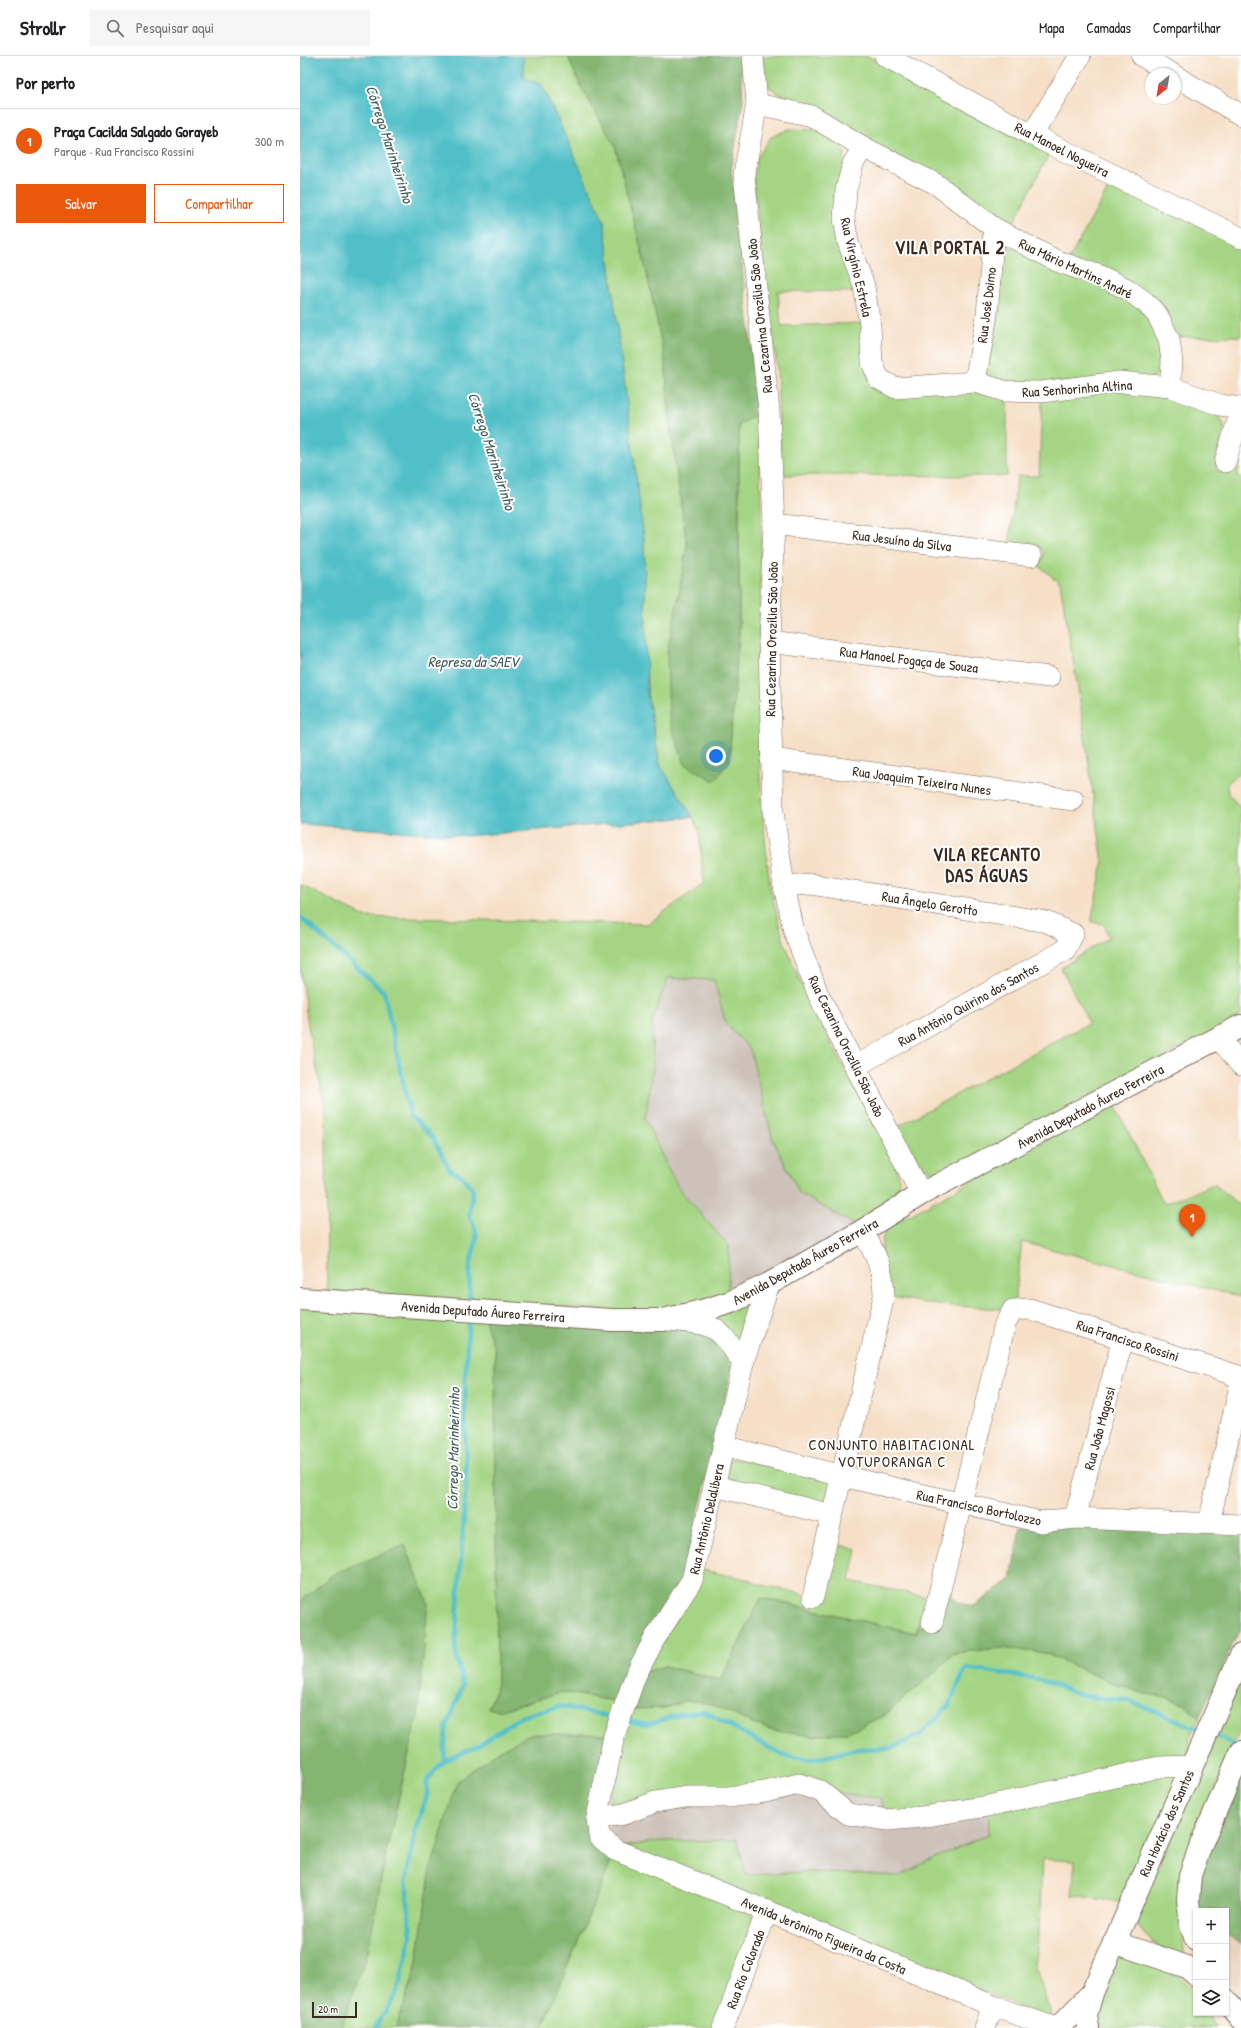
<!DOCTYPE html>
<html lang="pt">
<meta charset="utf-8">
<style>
:root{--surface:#fff;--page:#f6f6f6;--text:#202124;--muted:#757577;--line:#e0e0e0;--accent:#ea580c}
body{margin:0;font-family:"Patrick Hand",sans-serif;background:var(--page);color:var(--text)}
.controls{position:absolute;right:12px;bottom:12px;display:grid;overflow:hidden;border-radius:0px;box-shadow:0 1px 3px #0004}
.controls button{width:36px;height:36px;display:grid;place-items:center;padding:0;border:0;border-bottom:1px solid var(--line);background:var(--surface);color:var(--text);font:20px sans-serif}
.compass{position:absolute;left:845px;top:12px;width:36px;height:36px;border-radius:50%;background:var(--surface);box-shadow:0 1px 3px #0004;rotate:211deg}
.scale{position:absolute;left:12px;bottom:10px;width:45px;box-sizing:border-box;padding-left:4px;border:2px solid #3b2a1e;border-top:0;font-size:11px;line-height:14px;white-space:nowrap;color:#3b2a1e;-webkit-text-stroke:3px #fff;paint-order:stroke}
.you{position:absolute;left:416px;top:700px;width:14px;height:14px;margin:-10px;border:3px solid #fff;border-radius:50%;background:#1a73e8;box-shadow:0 0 0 6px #1a73e833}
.badge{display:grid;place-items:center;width:26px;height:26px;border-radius:50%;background:var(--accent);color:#fff;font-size:13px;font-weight:700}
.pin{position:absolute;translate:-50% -33px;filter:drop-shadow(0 1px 2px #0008)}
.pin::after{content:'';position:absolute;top:21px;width:14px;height:12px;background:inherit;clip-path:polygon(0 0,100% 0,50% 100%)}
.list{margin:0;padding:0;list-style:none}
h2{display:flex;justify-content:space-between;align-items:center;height:52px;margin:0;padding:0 16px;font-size:17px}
h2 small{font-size:13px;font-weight:400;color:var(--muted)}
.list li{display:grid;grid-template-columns:26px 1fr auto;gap:12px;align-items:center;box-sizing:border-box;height:64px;padding:0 16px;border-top:1px solid var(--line)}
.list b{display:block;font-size:15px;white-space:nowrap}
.list p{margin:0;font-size:13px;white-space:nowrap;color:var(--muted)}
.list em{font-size:13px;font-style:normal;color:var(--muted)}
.actions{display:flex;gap:8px;padding:12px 16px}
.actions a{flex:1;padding:9px 0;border:1px solid var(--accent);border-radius:0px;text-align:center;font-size:14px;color:var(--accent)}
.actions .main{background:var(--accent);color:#fff}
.icon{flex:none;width:22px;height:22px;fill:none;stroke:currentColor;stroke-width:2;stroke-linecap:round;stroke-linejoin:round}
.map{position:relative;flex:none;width:941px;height:1972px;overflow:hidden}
header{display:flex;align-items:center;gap:24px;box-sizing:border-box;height:56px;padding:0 20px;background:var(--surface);border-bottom:1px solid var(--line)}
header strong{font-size:19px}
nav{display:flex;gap:22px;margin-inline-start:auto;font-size:14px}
.search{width:280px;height:36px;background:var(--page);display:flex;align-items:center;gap:10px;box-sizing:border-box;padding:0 14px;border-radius:0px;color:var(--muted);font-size:15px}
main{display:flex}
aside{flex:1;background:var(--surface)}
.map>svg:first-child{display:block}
</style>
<header>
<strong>Strollr</strong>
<div class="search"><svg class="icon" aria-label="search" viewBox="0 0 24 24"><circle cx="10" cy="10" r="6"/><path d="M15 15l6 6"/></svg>Pesquisar aqui</div>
<nav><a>Mapa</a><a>Camadas</a><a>Compartilhar</a></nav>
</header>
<main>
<aside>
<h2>Por perto<small></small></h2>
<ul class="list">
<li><span class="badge">1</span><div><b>Praça Cacilda Salgado Gorayeb</b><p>Parque · Rua Francisco Rossini</p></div><em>300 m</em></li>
</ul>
<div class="actions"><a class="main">Salvar</a><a>Compartilhar</a></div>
</aside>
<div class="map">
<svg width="941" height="1972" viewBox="0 0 941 1972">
<rect width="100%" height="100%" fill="#fff"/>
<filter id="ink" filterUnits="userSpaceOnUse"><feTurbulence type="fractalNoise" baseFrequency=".025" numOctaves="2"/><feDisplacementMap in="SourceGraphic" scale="8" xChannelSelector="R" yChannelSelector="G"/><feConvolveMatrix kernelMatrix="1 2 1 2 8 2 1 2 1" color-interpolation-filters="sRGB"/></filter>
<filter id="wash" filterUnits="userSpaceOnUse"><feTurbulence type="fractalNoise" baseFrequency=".012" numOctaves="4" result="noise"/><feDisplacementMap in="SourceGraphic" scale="16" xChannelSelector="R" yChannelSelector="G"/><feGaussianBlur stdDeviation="0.9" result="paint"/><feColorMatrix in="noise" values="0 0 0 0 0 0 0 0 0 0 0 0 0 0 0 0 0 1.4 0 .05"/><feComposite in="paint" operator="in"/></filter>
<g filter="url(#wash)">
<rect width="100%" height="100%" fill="#f6dfc6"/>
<!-- built -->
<polygon fill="#e8cfb6" points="926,1877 941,1888 941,1949 926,1930"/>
<!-- industrial -->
<g fill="#cdc2b9">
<polygon points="368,922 413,924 426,968 450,993 473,1084 557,1170 428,1238 429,1191 380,1134 369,1115 345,1062 353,1011 352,965"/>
<polygon points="520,1735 688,1750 689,1779 634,1802 599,1820 508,1816 446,1819 437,1784 360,1785 322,1791 308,1778 305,1761"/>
</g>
<!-- green -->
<g fill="#a5d584" stroke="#708051">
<polygon points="223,0 268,0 280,29 315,90 344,204 365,304 370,369 387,490 378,543 429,706 439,575 439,369 459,357 461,467 459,701 462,753 470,832 483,883 508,944 594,1105 600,1127 588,1149 557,1170 500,1138 473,1084 450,993 426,968 414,924 368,922 352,965 353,1011 345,1062 369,1115 380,1134 429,1191 428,1238 363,1257 27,1238 26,1055 9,977 0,912 0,829 65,861 348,868 404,827 399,775 393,761 360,709 347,637 344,483 304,165 224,22"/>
<polygon points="462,0 567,0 750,96 710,173 514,54 478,37 464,27"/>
<polygon points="489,73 518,74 540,88 545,98 542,114 556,236 478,235 481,270 562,267 571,325 674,335 707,342 707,420 481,419 477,312 453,124 457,102 471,81"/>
<polygon points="812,126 941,190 941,280 873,281 861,257 769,203"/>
<polygon points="715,190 820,234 850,262 862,286 866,307 860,317 851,322 767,326 694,325 684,314 698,201 705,193"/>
<path d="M820 331C841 335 927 345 924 374 923 388 911 402 917 415L931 416 941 405 937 420 941 421V715L927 728 928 738 941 752V960L639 1119 621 1109 598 1070 789 967 761 912 809 881 804 868 791 866 803 807 779 639 760 527 738 509 741 506 744 497 738 489 729 486 721 491H709L717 420H739L742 343Z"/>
<path d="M814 1047 864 1148 914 1128 941 1151V1241L722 1186 715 1244 703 1253 638 1249 591 1241C585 1218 576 1195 586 1172Z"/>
<polygon points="460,1242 439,1287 411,1263"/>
<polygon points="0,1249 134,1264 184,1262 195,1294 197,1630 188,1653 201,1654 261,1636 314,1645 306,1678 181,1708 167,1718 131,1812 116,1911 96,1972 41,1972 68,1895 86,1797 118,1658 121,1610 33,1518 0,1546"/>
<polygon points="430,1402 531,1423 525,1449 431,1427 426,1420"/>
<polygon points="537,1488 557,1494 550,1525 626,1541 616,1577 462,1542 420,1624 365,1610 345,1616 403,1514 451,1524 458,1528 503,1538 507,1544 519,1546 525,1539"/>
<polygon points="700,1592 745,1597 808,1625 845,1638 863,1640 884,1648 899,1662 890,1682 884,1710 825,1847 772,1839 775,1805 742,1803 739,1879 734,1908 753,1964 322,1791 360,1785 437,1784 446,1819 508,1816 599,1820 634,1802 689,1779 688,1750 588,1764 580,1742 520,1735 305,1761 330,1653 366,1652 387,1644 411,1647 443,1663 470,1674 513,1680 547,1676 583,1660 634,1617 654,1597"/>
<path d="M941 1618V1672L894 1782 881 1870 885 1901C870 1898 845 1885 839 1870 837 1865 840 1856 841 1851Z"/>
<polygon points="313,1801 452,1856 455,1866 414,1972 242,1972"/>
<path d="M827 1896C848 1904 884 1918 895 1938 898 1943 896 1952 896 1957H907L915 1972H794L790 1960 817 1899Z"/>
</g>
<!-- forest -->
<g fill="#84b672" stroke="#607048">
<polygon points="268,0 440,0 443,45 431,114 459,357 439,369 439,575 429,706 414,725 385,708 369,665 367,597 378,543 387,490 370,369 365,304 344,204 315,90 280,29"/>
<path d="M184 1262 391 1274C419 1282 422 1284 432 1312L383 1522 325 1617 314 1645 261 1636 201 1654 188 1653 197 1630 195 1294Z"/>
<polygon points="720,1471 929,1474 941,1477 941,1570 899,1662 884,1648 863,1640 845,1638 808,1625 745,1597 700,1592 654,1597 634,1617 583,1660 547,1676 513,1680 470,1674 443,1663 411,1648 387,1644 366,1652 330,1653 345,1616 365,1610 421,1624 461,1542 616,1577 621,1565 623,1571 648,1534 658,1547 674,1550 711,1523"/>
<polygon points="105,1489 128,1547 118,1658 86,1797 68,1895 41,1972 0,1972 0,1546 33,1518"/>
<polygon points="230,1678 306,1678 295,1738 313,1801 242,1972 96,1972 116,1911 131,1812 157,1726 198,1695"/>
<polygon points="941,1713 941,1888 926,1877 926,1855 896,1855 897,1820"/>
</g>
<!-- water -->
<polygon fill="#51bfc8" stroke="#467473" points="0,0 223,0 224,22 242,29 304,165 344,483 347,637 360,709 393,761 167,780 0,768"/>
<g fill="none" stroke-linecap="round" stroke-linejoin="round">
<!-- stream -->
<g stroke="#51bfc8" stroke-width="4.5">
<path d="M0 861 84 936 110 1059 133 1082 150 1114 162 1120 173 1134 169 1160C183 1181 173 1189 170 1211 169 1223 170 1236 169 1248"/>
<polyline points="325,1664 346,1669 378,1659 404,1655 482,1699 512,1704 557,1693 592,1692 620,1679 649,1649 666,1612 738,1623 784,1640 829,1645 901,1674"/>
<polyline points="911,1678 939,1691"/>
<polyline points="144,1705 180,1689 220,1661 260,1650 316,1662"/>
<polyline points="75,1972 98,1934 111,1881 106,1825 116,1772 127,1740 127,1724 144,1705 146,1672 163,1629 155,1594 166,1428 165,1323 169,1260"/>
</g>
</g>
</g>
<g filter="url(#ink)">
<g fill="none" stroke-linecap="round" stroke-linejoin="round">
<!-- minor casing -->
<g stroke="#7c6959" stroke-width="22">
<g id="minor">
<polyline points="453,0 457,48 444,118 469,355 474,468 469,586 473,756 484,830 494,875 518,938 621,1138"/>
<polyline points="585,0 732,79 941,182"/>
<polyline points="842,0 872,18"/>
<polyline points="875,20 941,59"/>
<polyline points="457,48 512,60 563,91 636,128 694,172 757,205 800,220 827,233 846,247 858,260 869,283 872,306 870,331"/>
<polyline points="732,79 780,0"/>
<polyline points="563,91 553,108 546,134 544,163 548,186 564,230 570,269 572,306 579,323 596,332 675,326 704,335 741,336 819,326 870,331 920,349 941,352"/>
<polyline points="675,326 687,259 694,172"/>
<polyline points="925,406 941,355"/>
<polyline points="474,468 731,500"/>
<polyline points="469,586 749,621"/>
<polyline points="471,703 773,744"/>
<polyline points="484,830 510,828 747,866 773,878 765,894 556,1010"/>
<polyline points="919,982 941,1009"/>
<polyline points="469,1228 443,1307 392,1524 355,1582 336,1618 314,1680 297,1762 299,1780 315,1794 467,1855 693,1950 755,1972"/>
<path d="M369 1264C417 1269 416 1268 443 1307"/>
<polyline points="423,1390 542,1420 741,1466 775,1462 941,1469"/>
<polyline points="415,1430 532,1459"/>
<polyline points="775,1462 823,1282"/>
<polyline points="909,1467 941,1325"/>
<path d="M513 1541 584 1240C584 1215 575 1196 562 1175"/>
<polyline points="632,1567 705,1268 713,1254 730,1253 941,1321"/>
<polyline points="297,1762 324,1758 355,1746 386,1741 429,1741 465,1736 499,1728 520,1735 548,1758 588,1764 621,1761 688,1750 859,1711 891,1710"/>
<polyline points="423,1972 467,1855"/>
<polyline points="685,1972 693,1950"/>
</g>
</g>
<!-- major casing -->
<g stroke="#7c6959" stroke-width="24">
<g id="major">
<polyline points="0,1243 312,1264 363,1264 402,1255 431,1246 469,1228 562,1175 621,1138 941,970"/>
<polyline points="896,1884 891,1869 888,1844 890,1819 902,1786 941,1696"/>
<polyline points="814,1886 887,1911 896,1919"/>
<polyline points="926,1945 941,1963"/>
<polyline points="758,1972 792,1937 941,1599"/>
<polyline points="788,1972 786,1959 792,1937"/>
</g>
</g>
<!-- minor -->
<use href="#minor" stroke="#fff" stroke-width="21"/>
<!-- major -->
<use href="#major" stroke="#fff" stroke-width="22"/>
</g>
</g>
<g text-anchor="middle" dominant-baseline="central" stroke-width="4" stroke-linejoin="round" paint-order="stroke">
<!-- street labels -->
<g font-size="14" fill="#3b2a1e" stroke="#fff">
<text transform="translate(762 93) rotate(27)">Rua Manoel Nogueira</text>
<text transform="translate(557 211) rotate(77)">Rua Virgínio Estrela</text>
<text transform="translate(776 212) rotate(25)">Rua Mário Martins André</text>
<text transform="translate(686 249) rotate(-83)">Rua José Doimo</text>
<text transform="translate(459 260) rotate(-96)">Rua Cezarina Orozília São João</text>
<text transform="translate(777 332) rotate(-4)">Rua Senhorinha Altina</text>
<text transform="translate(602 484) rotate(7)">Rua Jesuíno da Silva</text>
<text transform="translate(471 583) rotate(-89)">Rua Cezarina Orozília São João</text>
<text transform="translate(609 603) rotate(7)">Rua Manoel Fogaça de Souza</text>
<text transform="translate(622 724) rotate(8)">Rua Joaquim Teixeira Nunes</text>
<text transform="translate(630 847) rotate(9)">Rua Ângelo Gerotto</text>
<text transform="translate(668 948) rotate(-29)">Rua Antônio Quirino dos Santos</text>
<text transform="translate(547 990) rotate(64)">Rua Cezarina Orozília São João</text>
<text transform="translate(790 1050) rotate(-28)">Avenida Deputado Áureo Ferreira</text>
<text transform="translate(505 1205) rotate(-29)">Avenida Deputado Áureo Ferreira</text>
<text transform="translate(183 1255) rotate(4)">Avenida Deputado Áureo Ferreira</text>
<text transform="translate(828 1284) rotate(18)">Rua Francisco Rossini</text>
<text transform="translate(799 1372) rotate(-75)">Rua João Magossi</text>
<text transform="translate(679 1451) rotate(12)">Rua Francisco Bortolozzo</text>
<text transform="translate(406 1463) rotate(-77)">Rua Antônio Delalibera</text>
<text transform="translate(866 1767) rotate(-66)">Rua Horácio dos Santos</text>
<text transform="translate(524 1879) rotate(23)">Avenida Jerônimo Figueira da Costa</text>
<text transform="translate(445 1913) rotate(-69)">Rua Rio Colorado</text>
</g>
<!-- water labels -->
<g font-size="15" font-style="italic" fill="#435e5a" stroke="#fff">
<text transform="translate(90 88) rotate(72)">Córrego Marinheirinho</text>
<text transform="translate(192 395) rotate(72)">Córrego Marinheirinho</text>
<text x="173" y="605">Represa da SAEV</text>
<text transform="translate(153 1393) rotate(-89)">Córrego Marinheirinho</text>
</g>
<!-- neighbourhood labels -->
<g font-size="15" letter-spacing="1" fill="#3b2a1e" stroke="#fff">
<text x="592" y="1388">CONJUNTO HABITACIONAL<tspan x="592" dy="17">VOTUPORANGA C</tspan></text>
</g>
<!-- district labels -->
<g font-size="18" font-weight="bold" letter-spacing="1" fill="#3b2a1e" stroke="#fff">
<text x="650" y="191">VILA PORTAL 2</text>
<text x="687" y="798">VILA RECANTO<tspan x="687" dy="21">DAS ÁGUAS</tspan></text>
</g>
</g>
</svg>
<div class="controls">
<button>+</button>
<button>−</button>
<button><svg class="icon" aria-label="layers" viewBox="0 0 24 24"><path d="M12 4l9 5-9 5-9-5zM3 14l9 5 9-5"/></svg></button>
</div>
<svg class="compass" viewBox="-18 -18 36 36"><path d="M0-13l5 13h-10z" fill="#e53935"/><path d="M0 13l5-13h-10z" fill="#757577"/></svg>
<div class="scale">20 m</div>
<div class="you"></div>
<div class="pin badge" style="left:892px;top:1181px">1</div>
</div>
</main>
